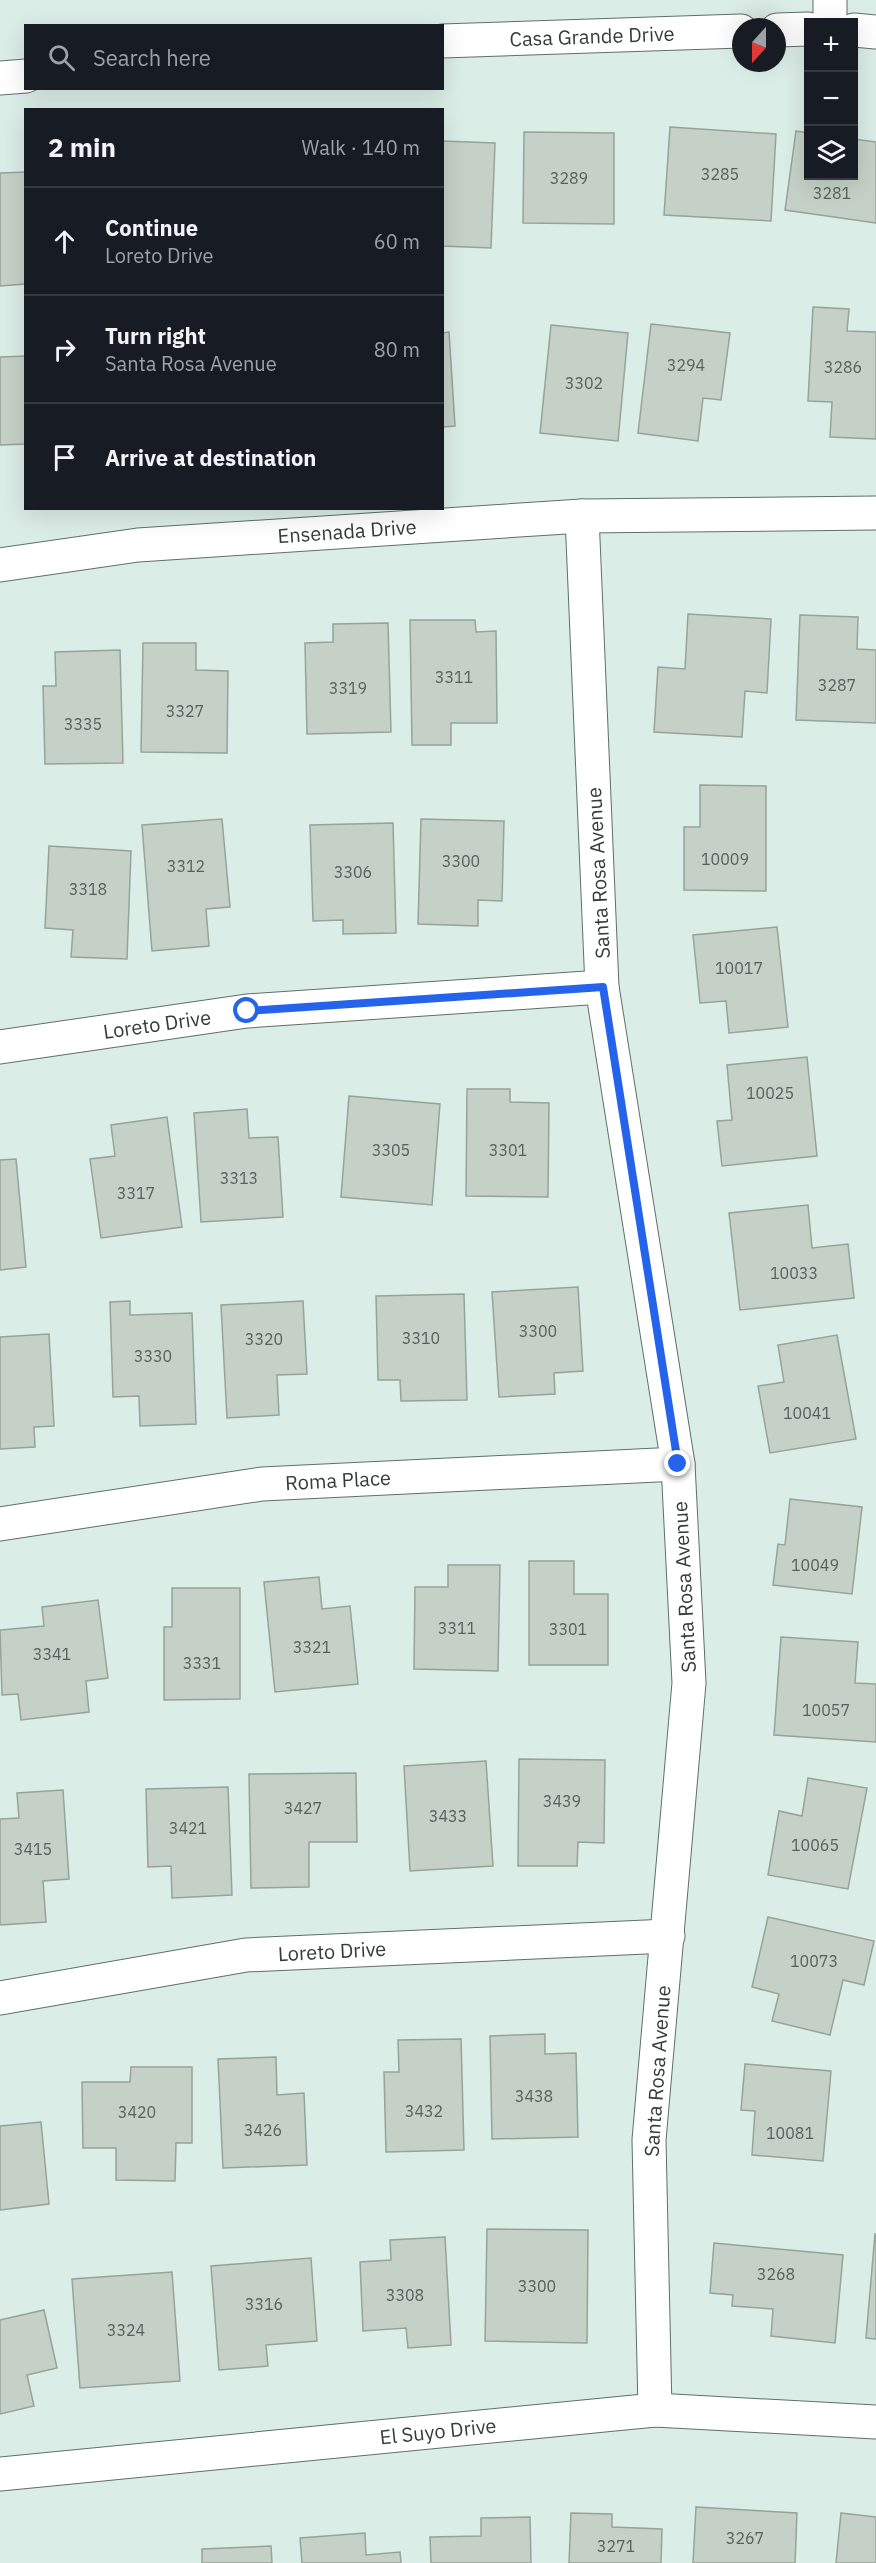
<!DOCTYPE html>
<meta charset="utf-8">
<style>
:root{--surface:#171b24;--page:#242831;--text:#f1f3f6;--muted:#9ea1a6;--line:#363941}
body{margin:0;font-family:"IBM Plex Sans",sans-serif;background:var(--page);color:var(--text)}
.controls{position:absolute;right:18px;top:18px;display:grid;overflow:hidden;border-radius:0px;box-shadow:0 6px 24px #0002}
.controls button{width:54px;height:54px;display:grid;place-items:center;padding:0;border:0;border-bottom:2px solid var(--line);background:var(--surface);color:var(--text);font:30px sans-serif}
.compass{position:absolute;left:732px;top:18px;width:54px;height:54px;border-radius:50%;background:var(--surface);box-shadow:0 6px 24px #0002;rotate:201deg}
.stop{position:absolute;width:18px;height:18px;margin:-14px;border:4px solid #2563eb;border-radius:50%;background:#fff}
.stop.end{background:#2563eb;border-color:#fff;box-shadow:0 2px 6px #0008}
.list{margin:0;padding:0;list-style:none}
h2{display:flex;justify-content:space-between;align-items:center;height:78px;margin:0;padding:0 24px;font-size:26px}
h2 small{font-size:20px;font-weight:400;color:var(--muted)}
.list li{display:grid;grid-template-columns:39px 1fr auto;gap:18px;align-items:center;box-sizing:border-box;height:108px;padding:0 24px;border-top:2px solid var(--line)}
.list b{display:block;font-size:22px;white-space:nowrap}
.list p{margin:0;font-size:20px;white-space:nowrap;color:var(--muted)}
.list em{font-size:20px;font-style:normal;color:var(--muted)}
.icon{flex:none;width:33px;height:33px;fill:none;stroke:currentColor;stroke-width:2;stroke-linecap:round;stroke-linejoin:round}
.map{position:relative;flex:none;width:876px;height:2563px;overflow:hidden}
.search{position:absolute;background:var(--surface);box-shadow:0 6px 24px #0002;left:24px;top:24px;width:420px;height:66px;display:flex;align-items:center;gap:15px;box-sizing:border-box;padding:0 21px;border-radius:0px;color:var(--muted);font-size:22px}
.panel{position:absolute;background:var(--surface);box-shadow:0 6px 24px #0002;left:24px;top:108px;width:420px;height:402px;border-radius:0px}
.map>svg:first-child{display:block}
</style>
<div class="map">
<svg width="876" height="2563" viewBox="0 0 876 2563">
<rect width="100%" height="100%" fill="#dbede7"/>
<!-- building -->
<g fill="#c5d1c6" stroke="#97a398" stroke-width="1.5">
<polygon points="670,127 776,134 771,221 664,215"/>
<polygon points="796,131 808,133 808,176 854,176 854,139 876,142 876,223 785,210"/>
<polygon points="524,132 614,133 614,224 523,223"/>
<polygon points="442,141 495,143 491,248 442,246"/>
<polygon points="26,172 26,284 0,286 0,173"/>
<polygon points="813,307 849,309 847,331 876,332 876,439 830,437 832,402 808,401"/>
<polygon points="651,324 730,333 721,400 703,398 698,441 638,433"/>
<polygon points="551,325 628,333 618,441 540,433"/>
<polygon points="449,332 455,426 442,427 442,333"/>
<polygon points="26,356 26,444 0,445 0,357"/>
<polygon points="688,614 771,619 767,693 745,691 742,737 654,732 658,667 685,669"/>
<polygon points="800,615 858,617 857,649 876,650 876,723 796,720"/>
<polygon points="410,620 475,620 476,632 496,631 497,723 451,723 451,745 412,745"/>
<polygon points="388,623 391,732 307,734 305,643 333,642 333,624"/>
<polygon points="143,643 196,643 196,670 228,671 227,753 141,752"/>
<polygon points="120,650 123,763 45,764 43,686 56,686 55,652"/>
<polygon points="700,785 766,786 766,891 684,890 684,827 700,827"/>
<polygon points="222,819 230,907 206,909 209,946 152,951 142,825"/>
<polygon points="421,819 504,821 502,901 478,900 478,926 418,924"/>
<polygon points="393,823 396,933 343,934 343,920 313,921 310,825"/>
<polygon points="49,846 131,851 127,959 71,957 73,930 45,928"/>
<polygon points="777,927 788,1027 729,1033 726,1001 700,1003 693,935"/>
<polygon points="807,1057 817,1156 722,1166 717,1121 732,1120 727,1065"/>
<polygon points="467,1089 510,1089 510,1102 549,1103 548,1197 466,1196"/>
<polygon points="349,1096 440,1104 432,1205 341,1197"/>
<polygon points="247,1109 249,1138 278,1137 283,1217 201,1222 194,1113"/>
<polygon points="167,1117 182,1227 101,1238 90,1159 115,1156 111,1125"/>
<polygon points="16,1159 26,1267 0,1270 0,1160"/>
<polygon points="808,1205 812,1248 848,1244 854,1298 740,1310 729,1213"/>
<polygon points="578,1287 583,1371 554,1373 555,1394 499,1397 492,1292"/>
<polygon points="464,1294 467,1400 401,1401 400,1380 378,1380 376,1296"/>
<polygon points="130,1301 130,1315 192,1313 196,1424 140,1426 139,1396 113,1397 110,1302"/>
<polygon points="303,1301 307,1374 277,1375 279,1415 227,1418 221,1305"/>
<polygon points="49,1334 54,1426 34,1427 35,1447 0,1449 0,1337"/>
<polygon points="837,1335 856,1439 770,1453 758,1386 784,1382 778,1345"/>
<polygon points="790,1499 862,1507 852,1594 773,1585 778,1544 785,1545"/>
<polygon points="529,1561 574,1561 574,1594 608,1594 608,1665 529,1665"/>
<polygon points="448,1565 500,1565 498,1671 414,1669 415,1587 448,1587"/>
<polygon points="319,1577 322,1609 350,1606 358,1684 275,1692 264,1582"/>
<polygon points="172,1588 240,1588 240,1699 164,1700 164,1627 172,1627"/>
<polygon points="98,1600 108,1678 86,1681 89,1712 21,1720 18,1694 2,1695 0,1630 44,1626 42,1607"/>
<polygon points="781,1637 858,1642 855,1683 876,1684 876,1742 774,1735"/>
<polygon points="519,1759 605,1760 604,1843 578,1842 577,1866 518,1866"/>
<polygon points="486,1761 493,1866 410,1871 404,1766"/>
<polygon points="356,1773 357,1842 309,1842 309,1887 251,1888 249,1774"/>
<polygon points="808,1778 867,1788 848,1889 768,1875 779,1811 802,1816"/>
<polygon points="228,1787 232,1895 172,1898 171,1866 148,1867 146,1789"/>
<polygon points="63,1790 69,1879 43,1881 46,1922 0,1925 0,1819 19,1818 17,1793"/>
<polygon points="768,1917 874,1941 864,1985 843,1980 830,2035 772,2021 779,1994 752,1987"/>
<polygon points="545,2034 545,2054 576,2053 578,2137 492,2139 490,2036"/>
<polygon points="461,2039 464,2150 386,2152 384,2072 399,2072 398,2040"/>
<polygon points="276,2057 277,2095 304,2093 307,2165 223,2168 218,2059"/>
<polygon points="745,2064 831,2071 823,2161 752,2155 755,2111 741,2110"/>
<polygon points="131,2067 192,2067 192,2143 176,2143 175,2181 116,2180 116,2148 83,2148 82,2082 130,2082"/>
<polygon points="41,2122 49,2204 0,2210 0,2126"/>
<polygon points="487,2229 588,2230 587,2343 485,2341"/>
<polygon points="875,2234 876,2234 876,2339 866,2338"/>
<polygon points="445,2237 451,2345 408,2348 406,2328 363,2331 360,2262 391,2260 390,2240"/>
<polygon points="714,2243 843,2255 835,2343 771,2336 773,2309 732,2306 733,2295 710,2293"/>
<polygon points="311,2258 317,2341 266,2345 268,2366 219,2370 211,2266"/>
<polygon points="172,2272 180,2381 80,2388 72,2279"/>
<polygon points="44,2310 57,2368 27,2375 34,2406 0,2414 0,2320"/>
<polygon points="696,2507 797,2513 795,2563 693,2563"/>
<polygon points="571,2513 612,2514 612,2527 662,2529 661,2563 569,2563"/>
<polygon points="841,2513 876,2517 876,2563 836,2563"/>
<polygon points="530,2517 531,2563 431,2563 430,2537 481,2536 481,2518"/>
<polygon points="365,2533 366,2555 400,2552 401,2563 302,2563 300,2538"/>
<polygon points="271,2546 272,2563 202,2563 202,2549"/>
</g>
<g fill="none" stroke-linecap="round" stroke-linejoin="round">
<!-- minor casing -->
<g stroke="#5f6f6a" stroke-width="35">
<g id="minor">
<polyline points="830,0 830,22"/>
<polyline points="777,30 808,29"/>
<polyline points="854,30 876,32"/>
<polyline points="442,41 741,31"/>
<polyline points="0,78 26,76"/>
<polyline points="582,516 602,987 678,1464 689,1683 649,2140 655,2410"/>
<polyline points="0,565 138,545 582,516 876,513"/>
<polyline points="0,1047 247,1011 602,987"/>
<polyline points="0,1524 262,1484 678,1464"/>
<polyline points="0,1998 246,1955 668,1936"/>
<polyline points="0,2474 655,2410 876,2422"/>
</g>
</g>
<!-- minor -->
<use href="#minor" stroke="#fff" stroke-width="33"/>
</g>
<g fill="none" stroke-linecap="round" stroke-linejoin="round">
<!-- route -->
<polyline stroke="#2563eb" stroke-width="8" points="247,1011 603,987 678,1464"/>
</g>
<g text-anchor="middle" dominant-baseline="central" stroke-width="4.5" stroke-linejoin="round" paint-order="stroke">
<!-- number labels -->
<g font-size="16" fill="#58605c">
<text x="720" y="174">3285</text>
<text x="569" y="178">3289</text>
<text x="832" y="193">3281</text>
<text x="686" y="365">3294</text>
<text x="843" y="367">3286</text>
<text x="584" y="383">3302</text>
<text x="454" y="677">3311</text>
<text x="837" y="685">3287</text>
<text x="348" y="688">3319</text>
<text x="185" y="711">3327</text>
<text x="83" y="724">3335</text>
<text x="725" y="859">10009</text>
<text x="461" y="861">3300</text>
<text x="186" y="866">3312</text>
<text x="353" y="872">3306</text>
<text x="88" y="889">3318</text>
<text x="739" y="968">10017</text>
<text x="770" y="1093">10025</text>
<text x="391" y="1150">3305</text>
<text x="508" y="1150">3301</text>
<text x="239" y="1178">3313</text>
<text x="136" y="1193">3317</text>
<text x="794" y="1273">10033</text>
<text x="538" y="1331">3300</text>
<text x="421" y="1338">3310</text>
<text x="264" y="1339">3320</text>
<text x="153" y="1356">3330</text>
<text x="807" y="1413">10041</text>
<text x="815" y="1565">10049</text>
<text x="457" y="1628">3311</text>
<text x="568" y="1629">3301</text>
<text x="312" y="1647">3321</text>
<text x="52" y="1654">3341</text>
<text x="202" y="1663">3331</text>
<text x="826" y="1710">10057</text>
<text x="562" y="1801">3439</text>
<text x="303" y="1808">3427</text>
<text x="448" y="1816">3433</text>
<text x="188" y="1828">3421</text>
<text x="815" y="1845">10065</text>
<text x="33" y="1849">3415</text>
<text x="814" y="1961">10073</text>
<text x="534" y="2096">3438</text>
<text x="424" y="2111">3432</text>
<text x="137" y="2112">3420</text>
<text x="263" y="2130">3426</text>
<text x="790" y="2133">10081</text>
<text x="776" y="2274">3268</text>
<text x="537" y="2286">3300</text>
<text x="405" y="2295">3308</text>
<text x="264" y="2304">3316</text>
<text x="126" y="2330">3324</text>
<text x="745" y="2538">3267</text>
<text x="616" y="2546">3271</text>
</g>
<!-- street labels -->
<g font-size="20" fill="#343b39" stroke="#fff">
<text transform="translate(592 36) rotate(-2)">Casa Grande Drive</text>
<text transform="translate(347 531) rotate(-4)">Ensenada Drive</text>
<text transform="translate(598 873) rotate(-93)">Santa Rosa Avenue</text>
<text transform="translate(157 1024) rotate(-8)">Loreto Drive</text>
<text transform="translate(338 1480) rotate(-3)">Roma Place</text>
<text transform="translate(684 1587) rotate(-93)">Santa Rosa Avenue</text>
<text transform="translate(332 1951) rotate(-3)">Loreto Drive</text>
<text transform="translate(657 2071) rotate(-86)">Santa Rosa Avenue</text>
<text transform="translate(438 2431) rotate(-6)">El Suyo Drive</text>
</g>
</g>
</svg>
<div class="controls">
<button>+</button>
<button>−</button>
<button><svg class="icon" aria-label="layers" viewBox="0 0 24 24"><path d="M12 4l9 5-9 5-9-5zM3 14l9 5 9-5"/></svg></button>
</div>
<svg class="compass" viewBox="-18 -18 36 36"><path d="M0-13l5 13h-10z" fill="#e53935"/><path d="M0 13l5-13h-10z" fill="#9ea1a6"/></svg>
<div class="stop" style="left:247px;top:1011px"></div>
<div class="stop end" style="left:678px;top:1464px"></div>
<div class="search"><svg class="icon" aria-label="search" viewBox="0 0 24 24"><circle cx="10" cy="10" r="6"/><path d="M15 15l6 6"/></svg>Search here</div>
<section class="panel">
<h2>2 min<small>Walk · 140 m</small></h2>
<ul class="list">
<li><svg class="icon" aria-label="ahead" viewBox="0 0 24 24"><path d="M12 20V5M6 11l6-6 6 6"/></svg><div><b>Continue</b><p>Loreto Drive</p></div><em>60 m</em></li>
<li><svg class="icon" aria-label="right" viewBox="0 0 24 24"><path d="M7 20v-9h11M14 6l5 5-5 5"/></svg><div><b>Turn right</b><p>Santa Rosa Avenue</p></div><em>80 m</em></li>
<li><svg class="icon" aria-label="arrive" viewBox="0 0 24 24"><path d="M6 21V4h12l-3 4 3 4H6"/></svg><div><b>Arrive at destination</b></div></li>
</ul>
</section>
</div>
